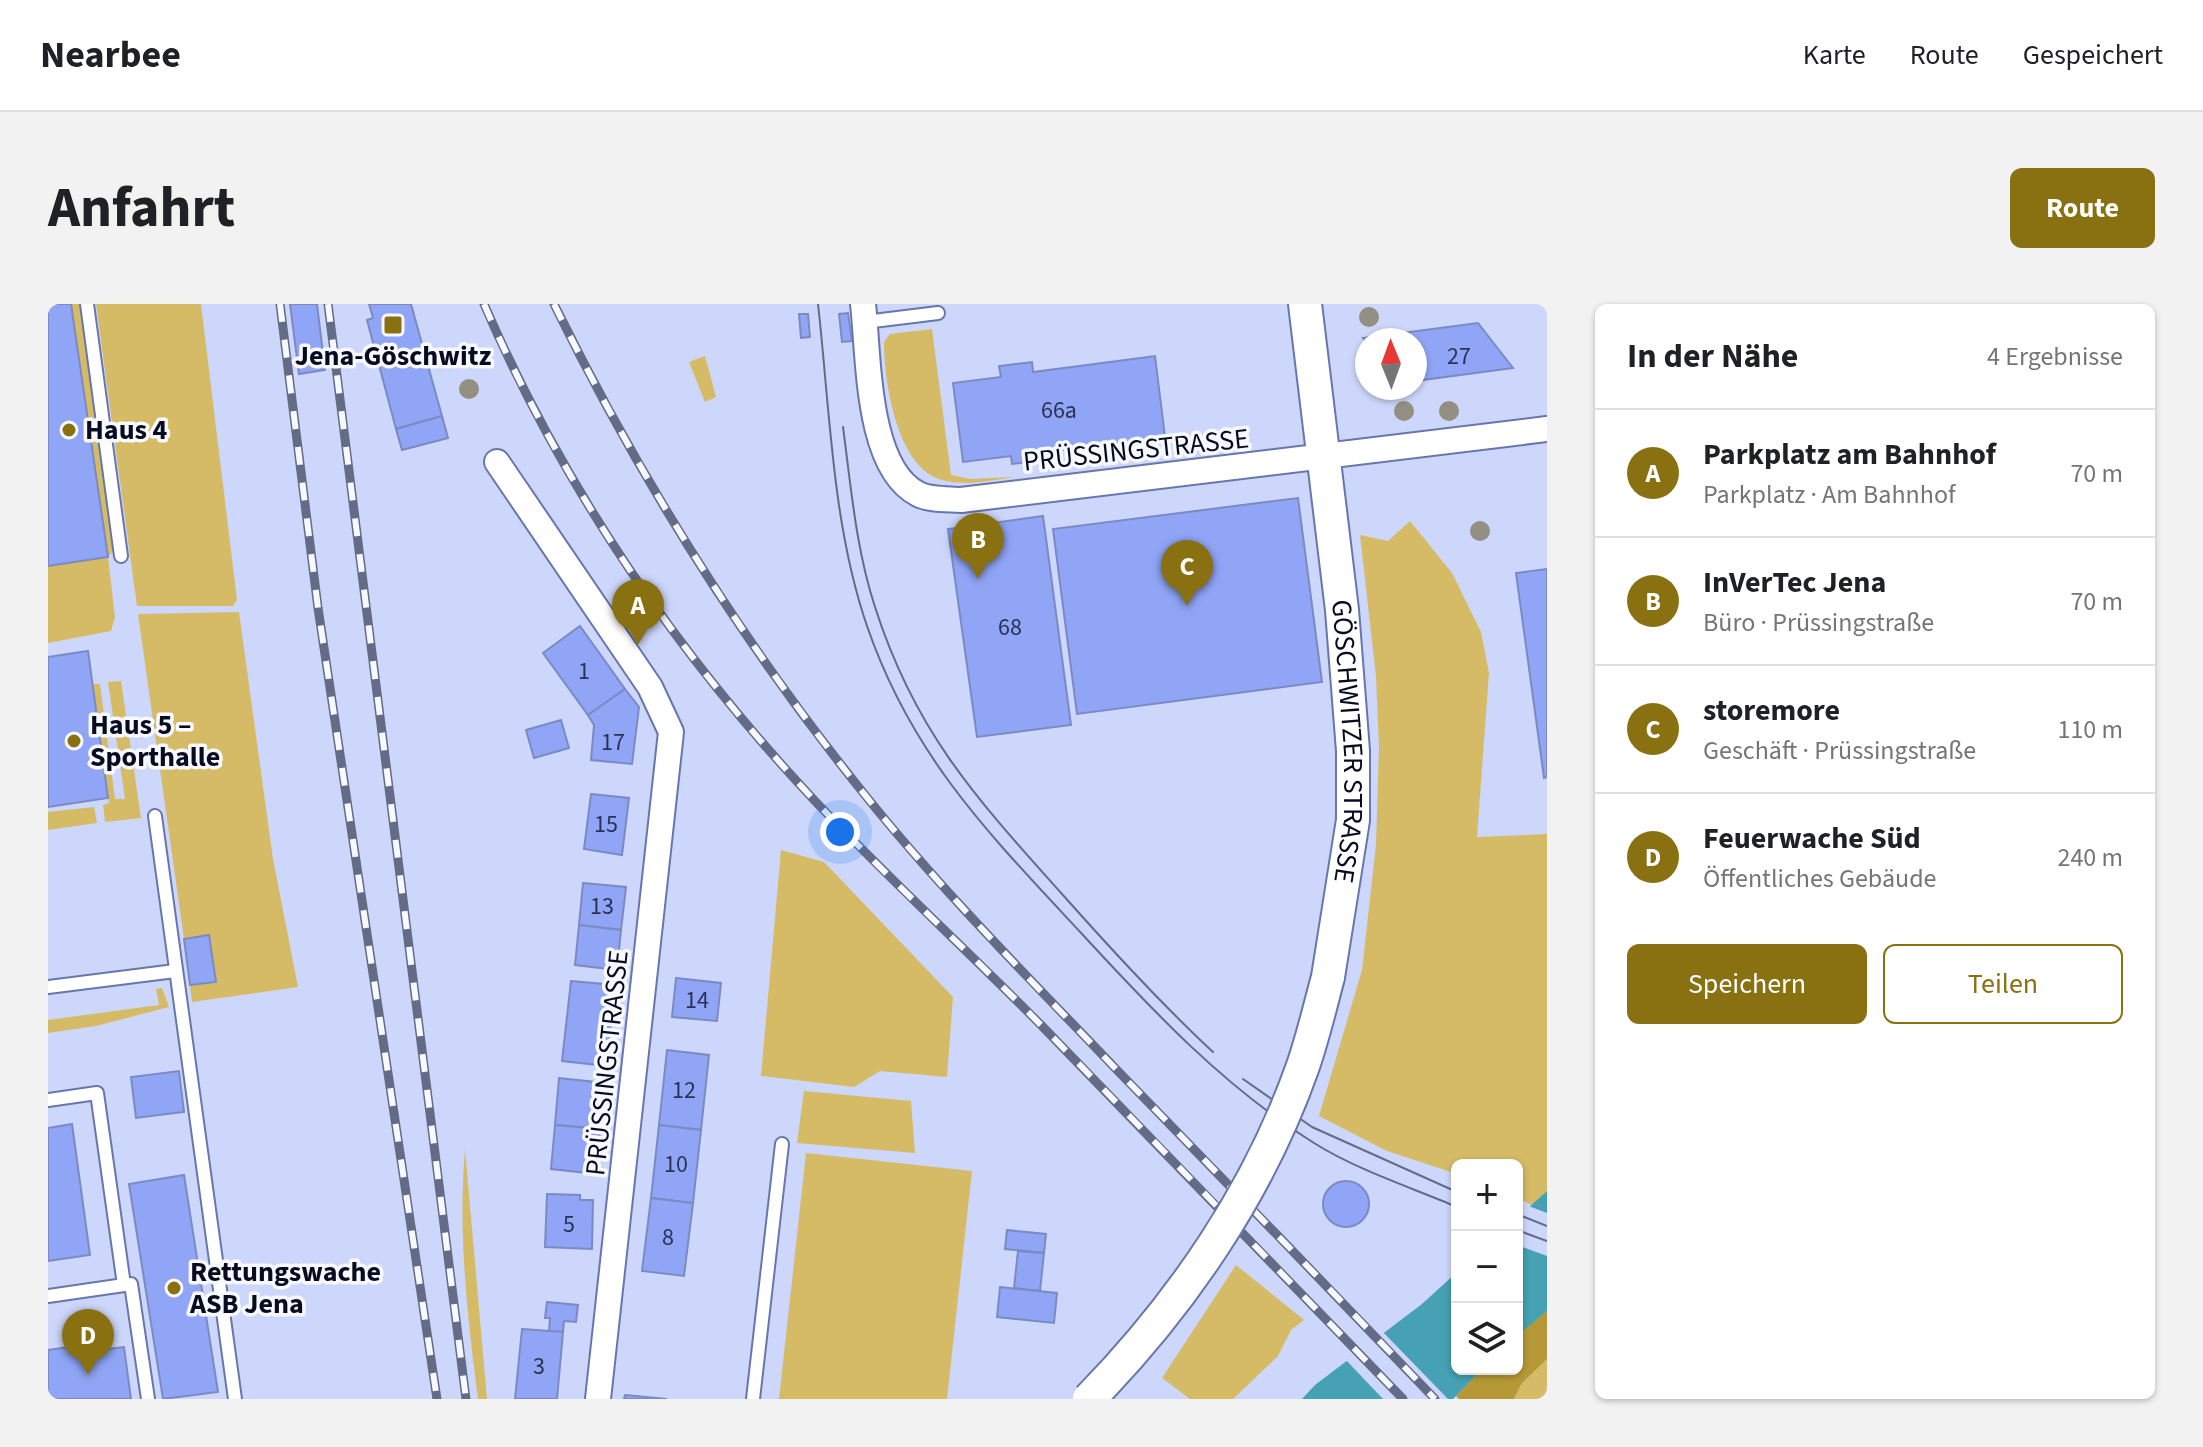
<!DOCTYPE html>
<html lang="de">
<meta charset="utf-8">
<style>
:root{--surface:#fff;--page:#f2f2f2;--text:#202124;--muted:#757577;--line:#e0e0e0;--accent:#897112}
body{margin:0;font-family:"Source Sans 3",sans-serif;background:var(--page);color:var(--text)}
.controls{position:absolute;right:24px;bottom:24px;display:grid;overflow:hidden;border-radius:12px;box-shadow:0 2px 6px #0004}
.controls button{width:72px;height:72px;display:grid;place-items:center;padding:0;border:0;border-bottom:2px solid var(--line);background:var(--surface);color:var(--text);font:40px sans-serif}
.compass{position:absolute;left:1307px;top:24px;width:72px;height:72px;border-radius:50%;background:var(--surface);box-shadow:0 2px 6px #0004;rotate:359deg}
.you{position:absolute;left:792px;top:528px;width:28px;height:28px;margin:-20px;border:6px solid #fff;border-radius:50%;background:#1a73e8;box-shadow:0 0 0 12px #1a73e833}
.badge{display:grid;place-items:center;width:52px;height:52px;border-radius:50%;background:var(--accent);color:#fff;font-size:26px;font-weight:700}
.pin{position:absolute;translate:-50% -66px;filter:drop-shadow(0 2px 4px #0008)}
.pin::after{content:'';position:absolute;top:42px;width:28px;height:24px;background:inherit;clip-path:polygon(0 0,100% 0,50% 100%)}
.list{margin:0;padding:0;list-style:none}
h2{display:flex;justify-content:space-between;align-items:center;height:104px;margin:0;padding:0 32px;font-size:34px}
h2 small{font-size:26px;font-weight:400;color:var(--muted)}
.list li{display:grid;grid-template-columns:52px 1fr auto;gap:24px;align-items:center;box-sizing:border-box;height:128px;padding:0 32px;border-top:2px solid var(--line)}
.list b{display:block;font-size:30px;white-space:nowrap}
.list p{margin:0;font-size:26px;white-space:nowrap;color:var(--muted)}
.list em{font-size:26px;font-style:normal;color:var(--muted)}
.actions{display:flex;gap:16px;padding:24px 32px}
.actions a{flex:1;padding:18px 0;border:2px solid var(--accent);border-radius:12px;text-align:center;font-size:28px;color:var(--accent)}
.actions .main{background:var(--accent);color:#fff}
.icon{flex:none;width:44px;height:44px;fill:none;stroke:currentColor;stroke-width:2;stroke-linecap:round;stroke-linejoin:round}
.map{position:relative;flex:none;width:1499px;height:1095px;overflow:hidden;border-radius:12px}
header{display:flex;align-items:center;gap:48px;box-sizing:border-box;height:112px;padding:0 40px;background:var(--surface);border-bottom:2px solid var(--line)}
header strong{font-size:38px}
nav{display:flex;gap:44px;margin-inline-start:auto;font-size:28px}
.intro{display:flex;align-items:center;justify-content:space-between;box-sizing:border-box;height:192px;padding:0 48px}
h1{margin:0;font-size:56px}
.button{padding:20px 36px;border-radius:12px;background:var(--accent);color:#fff;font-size:28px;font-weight:700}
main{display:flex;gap:48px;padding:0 48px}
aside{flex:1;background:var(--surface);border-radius:12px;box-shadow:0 2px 6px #0004}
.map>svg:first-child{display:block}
</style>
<header>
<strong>Nearbee</strong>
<nav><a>Karte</a><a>Route</a><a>Gespeichert</a></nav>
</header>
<div class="intro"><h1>Anfahrt</h1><a class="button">Route</a></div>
<main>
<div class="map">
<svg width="1499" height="1095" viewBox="0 0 1499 1095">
<rect width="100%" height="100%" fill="#ccd7fb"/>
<!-- green -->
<g fill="#d5bb66">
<polygon points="23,0 32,0 67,245 60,253 67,313 63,327 0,339 0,262 60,252"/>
<polygon points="48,0 153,0 189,296 185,302 89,302"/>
<path d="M884 25 903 171 922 175 966 173C940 177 910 184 886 173 848 154 836 77 836 38L842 30Z"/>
<polygon points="657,52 668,93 657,98 641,58"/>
<polygon points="1362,217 1404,269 1433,328 1441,369 1429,533 1499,530 1499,887 1484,901 1469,894 1469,861 1409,861 1409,870 1339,847 1271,812 1314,666 1328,541 1331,443 1328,373 1312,231 1340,237"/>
<polygon points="191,308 225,555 250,683 144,698 142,681 168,677 161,632 136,635 90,310"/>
<polygon points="73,377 93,514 57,518 55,501 61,499 45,380 52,380 67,495 77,495 60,378"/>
<polygon points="46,503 49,519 0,526 0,508"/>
<polygon points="733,546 776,558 905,693 899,773 832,767 806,783 713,772"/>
<polygon points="114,684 121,703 48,722 0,729 0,716 111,701 108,685"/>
<polygon points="756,787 863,797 867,849 749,839"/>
<path d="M417 845 439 1095H430C419 1011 410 930 417 845Z"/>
<polygon points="758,849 924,867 899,1095 731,1095"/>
<polygon points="1188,961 1256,1016 1243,1026 1230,1052 1185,1095 1142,1095 1114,1074"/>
<polygon points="1499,1055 1499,1095 1466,1095 1474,1079"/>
</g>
<!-- forest -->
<polygon fill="#b69936" points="1499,1007 1499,1055 1474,1079 1466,1095 1411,1095 1408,1092 1434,1065 1469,1065 1469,1031"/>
<!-- water -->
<g fill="#45a1b3">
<polygon points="1499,887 1499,1007 1469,1032 1469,914"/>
<polygon points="1409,968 1409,1065 1434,1065 1405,1095 1254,1095 1267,1081 1374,1000"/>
</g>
<!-- pier -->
<g fill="#ccd7fb">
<polygon points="1478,901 1499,909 1499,952 1469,941 1469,909"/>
<polygon points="1333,1026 1400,1095 1335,1095 1296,1054"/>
</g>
<!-- building -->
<g fill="#90a5f6" stroke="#7b8ac2" stroke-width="2">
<polygon points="0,0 23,0 60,253 0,262"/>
<polygon points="242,0 269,0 277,66 251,70"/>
<polygon points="321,0 363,0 394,112 348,125 319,16 325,14"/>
<polygon points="800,9 804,37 794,38 791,10"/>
<polygon points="751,10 760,10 762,33 753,34"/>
<polygon points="1430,19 1465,64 1367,77 1367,36 1319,36 1319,39 1315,34"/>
<polygon points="1107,52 1117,133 995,148 996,156 964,160 963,152 915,158 905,79 953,73 951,62 984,58 985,68"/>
<polygon points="394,112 400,134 354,146 348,125"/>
<polygon points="1250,194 1274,378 1029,410 1005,225"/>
<polygon points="995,212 1023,421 929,433 900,225"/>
<polygon points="1499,265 1499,473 1496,474 1468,269"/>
<polygon points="532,322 577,385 540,411 495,349"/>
<polygon points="40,347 60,494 0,503 0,353"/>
<polygon points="577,385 591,403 584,460 543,456 546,421 540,411"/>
<polygon points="513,416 521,444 486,454 478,426"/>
<polygon points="543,490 581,494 574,551 536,545"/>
<polygon points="535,579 578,583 573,626 531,621"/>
<polygon points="531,621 573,626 569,666 527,661"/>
<polygon points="161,631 168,678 142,681 136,635"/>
<polygon points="628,674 673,679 669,717 624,713"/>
<polygon points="523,677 567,681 558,762 514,757"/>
<polygon points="619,746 661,751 653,826 611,821"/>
<polygon points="131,767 136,808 88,814 83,773"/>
<polygon points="511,774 557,779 552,825 507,821"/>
<polygon points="24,820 42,951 0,957 0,824"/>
<polygon points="507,821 552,825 548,870 503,865"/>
<polygon points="611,821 653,826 645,899 603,894"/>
<polygon points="136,871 170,1088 115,1095 81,880"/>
<circle cx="1298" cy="900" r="23"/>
<polygon points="499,890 532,891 532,896 545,896 544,945 497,943"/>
<polygon points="603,894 645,899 636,972 594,967"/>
<polygon points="959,926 998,930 996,949 957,945"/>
<polygon points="970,947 996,949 992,987 966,984"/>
<polygon points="952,983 1009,989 1006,1019 949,1013"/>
<polygon points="499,998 530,1001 528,1018 516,1017 515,1028 501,1027 502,1014 497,1014"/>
<polygon points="474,1025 515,1028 509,1095 467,1095"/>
<polygon points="50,1039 51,1046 76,1043 83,1095 0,1095 0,1046"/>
<polygon points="577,1091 619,1095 576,1095"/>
</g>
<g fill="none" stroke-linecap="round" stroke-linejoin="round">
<!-- lane casing -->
<g stroke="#6876ac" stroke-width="16">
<g id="lane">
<polyline points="39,0 73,252"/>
<polyline points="817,18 890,9"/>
<polyline points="107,512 187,1095"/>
<polyline points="0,683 127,667"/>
<polyline points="0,796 49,789 76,981"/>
<polyline points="0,992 83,980 100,1095"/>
<polyline points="705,1095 734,840"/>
</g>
</g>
<!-- street casing -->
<g stroke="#6876ac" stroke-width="28">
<g id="street">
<path d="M815 0C821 52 818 163 870 190 881 196 900 195 913 196L1499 125"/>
<polyline points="449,158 602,383 623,428 550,1095"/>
</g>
</g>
<!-- secondary casing -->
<g stroke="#6876ac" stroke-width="36">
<g id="secondary">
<path id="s1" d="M1257 0 1294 306 1305 447V516L1280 673"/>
</g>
</g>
<!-- lane -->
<use href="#lane" stroke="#fff" stroke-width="12"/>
<!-- street -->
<use href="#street" stroke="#fff" stroke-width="24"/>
<!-- secondary -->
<use href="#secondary" stroke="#fff" stroke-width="32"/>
<!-- tram -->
<g stroke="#646b86" stroke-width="2">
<path d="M770 0C782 106 784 220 819 322 864 453 942 531 1034 630 1105 707 1176 783 1266 839 1309 866 1362 883 1409 903"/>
<path d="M795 123C803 183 808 245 827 303 867 428 928 494 1014 590 1062 644 1112 699 1165 748"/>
<polyline points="1195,775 1264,823 1409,888"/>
<polyline points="1469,910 1499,922"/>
<polyline points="1469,926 1499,937"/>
</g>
<!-- rail casing -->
<g stroke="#646b86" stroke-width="9">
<g id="rail">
<polyline points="232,0 270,304 389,1095"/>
<polyline points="280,0 418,1095"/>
<path d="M436 0C516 185 629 350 767 497 840 574 918 645 993 721 1114 845 1234 970 1355 1095"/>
<path d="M506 0C591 173 696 341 817 491 894 587 981 674 1066 763 1173 873 1281 984 1387 1095"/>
</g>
</g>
<!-- rail -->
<use href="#rail" stroke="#f7f9ff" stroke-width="6" stroke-dasharray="18" stroke-linecap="butt"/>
<!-- secondary-bridge casing -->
<g stroke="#6876ac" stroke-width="36" stroke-linecap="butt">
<path id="secondary-bridge" d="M1041 1095C1134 1000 1211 887 1255 762 1265 733 1272 703 1280 673"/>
</g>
<!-- secondary-bridge -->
<use href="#secondary-bridge" stroke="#fff" stroke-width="32"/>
</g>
<!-- trees -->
<g fill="#938f83">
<circle cx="1321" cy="13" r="10"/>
<circle cx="421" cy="85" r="10"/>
<circle cx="1356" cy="107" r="10"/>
<circle cx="1401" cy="107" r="10"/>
<circle cx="1432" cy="227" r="10"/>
</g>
<!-- markers -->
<g fill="#897112" stroke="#f7f9ff" stroke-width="3">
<rect x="335" y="11" width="20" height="20" rx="4"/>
<circle cx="21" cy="126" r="8"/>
<circle cx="26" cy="437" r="8"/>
<circle cx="126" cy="984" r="8"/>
</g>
<g text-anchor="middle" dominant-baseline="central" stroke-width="7" stroke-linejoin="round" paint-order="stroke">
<!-- number labels -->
<g font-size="24" fill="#293255">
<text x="1411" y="52">27</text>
<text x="1011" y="106">66a</text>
<text x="962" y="323">68</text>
<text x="536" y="367">1</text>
<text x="565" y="438">17</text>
<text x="558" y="520">15</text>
<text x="554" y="602">13</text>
<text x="649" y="696">14</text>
<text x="636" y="786">12</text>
<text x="628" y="860">10</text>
<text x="521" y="920">5</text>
<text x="620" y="933">8</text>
<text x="491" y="1062">3</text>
</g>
<!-- poi labels -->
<g font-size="28" font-weight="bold" fill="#070b1f" stroke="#f7f9ff" text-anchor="start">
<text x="345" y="52" text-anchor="middle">Jena-Göschwitz</text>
<text x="37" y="126">Haus 4</text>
<text x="42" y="421">Haus 5 –<tspan x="42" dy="32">Sporthalle</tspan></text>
<text x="142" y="968">Rettungswache<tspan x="142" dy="32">ASB Jena</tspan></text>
</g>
<!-- street labels -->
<g font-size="28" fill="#070b1f" stroke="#f7f9ff">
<text transform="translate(1088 146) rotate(-6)">PRÜSSINGSTRASSE</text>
<text stroke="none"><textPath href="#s1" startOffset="440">GÖSCHWITZER STRASSE</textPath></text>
<text transform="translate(559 759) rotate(-84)">PRÜSSINGSTRASSE</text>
</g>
</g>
</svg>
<div class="controls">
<button>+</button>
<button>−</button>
<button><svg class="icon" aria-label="layers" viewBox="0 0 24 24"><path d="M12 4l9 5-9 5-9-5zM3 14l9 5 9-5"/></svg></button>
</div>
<svg class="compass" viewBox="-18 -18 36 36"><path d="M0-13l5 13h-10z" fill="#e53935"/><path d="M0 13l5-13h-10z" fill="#757577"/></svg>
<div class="you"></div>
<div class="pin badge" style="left:590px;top:341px">A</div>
<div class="pin badge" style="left:930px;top:275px">B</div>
<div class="pin badge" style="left:1139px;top:302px">C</div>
<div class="pin badge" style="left:40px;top:1071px">D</div>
</div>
<aside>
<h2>In der Nähe<small>4 Ergebnisse</small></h2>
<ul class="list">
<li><span class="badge">A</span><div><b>Parkplatz am Bahnhof</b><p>Parkplatz · Am Bahnhof</p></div><em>70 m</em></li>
<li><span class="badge">B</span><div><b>InVerTec Jena</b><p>Büro · Prüssingstraße</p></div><em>70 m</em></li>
<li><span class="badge">C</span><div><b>storemore</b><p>Geschäft · Prüssingstraße</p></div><em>110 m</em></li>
<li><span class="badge">D</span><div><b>Feuerwache Süd</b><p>Öffentliches Gebäude</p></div><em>240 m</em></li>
</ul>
<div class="actions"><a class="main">Speichern</a><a>Teilen</a></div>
</aside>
</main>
